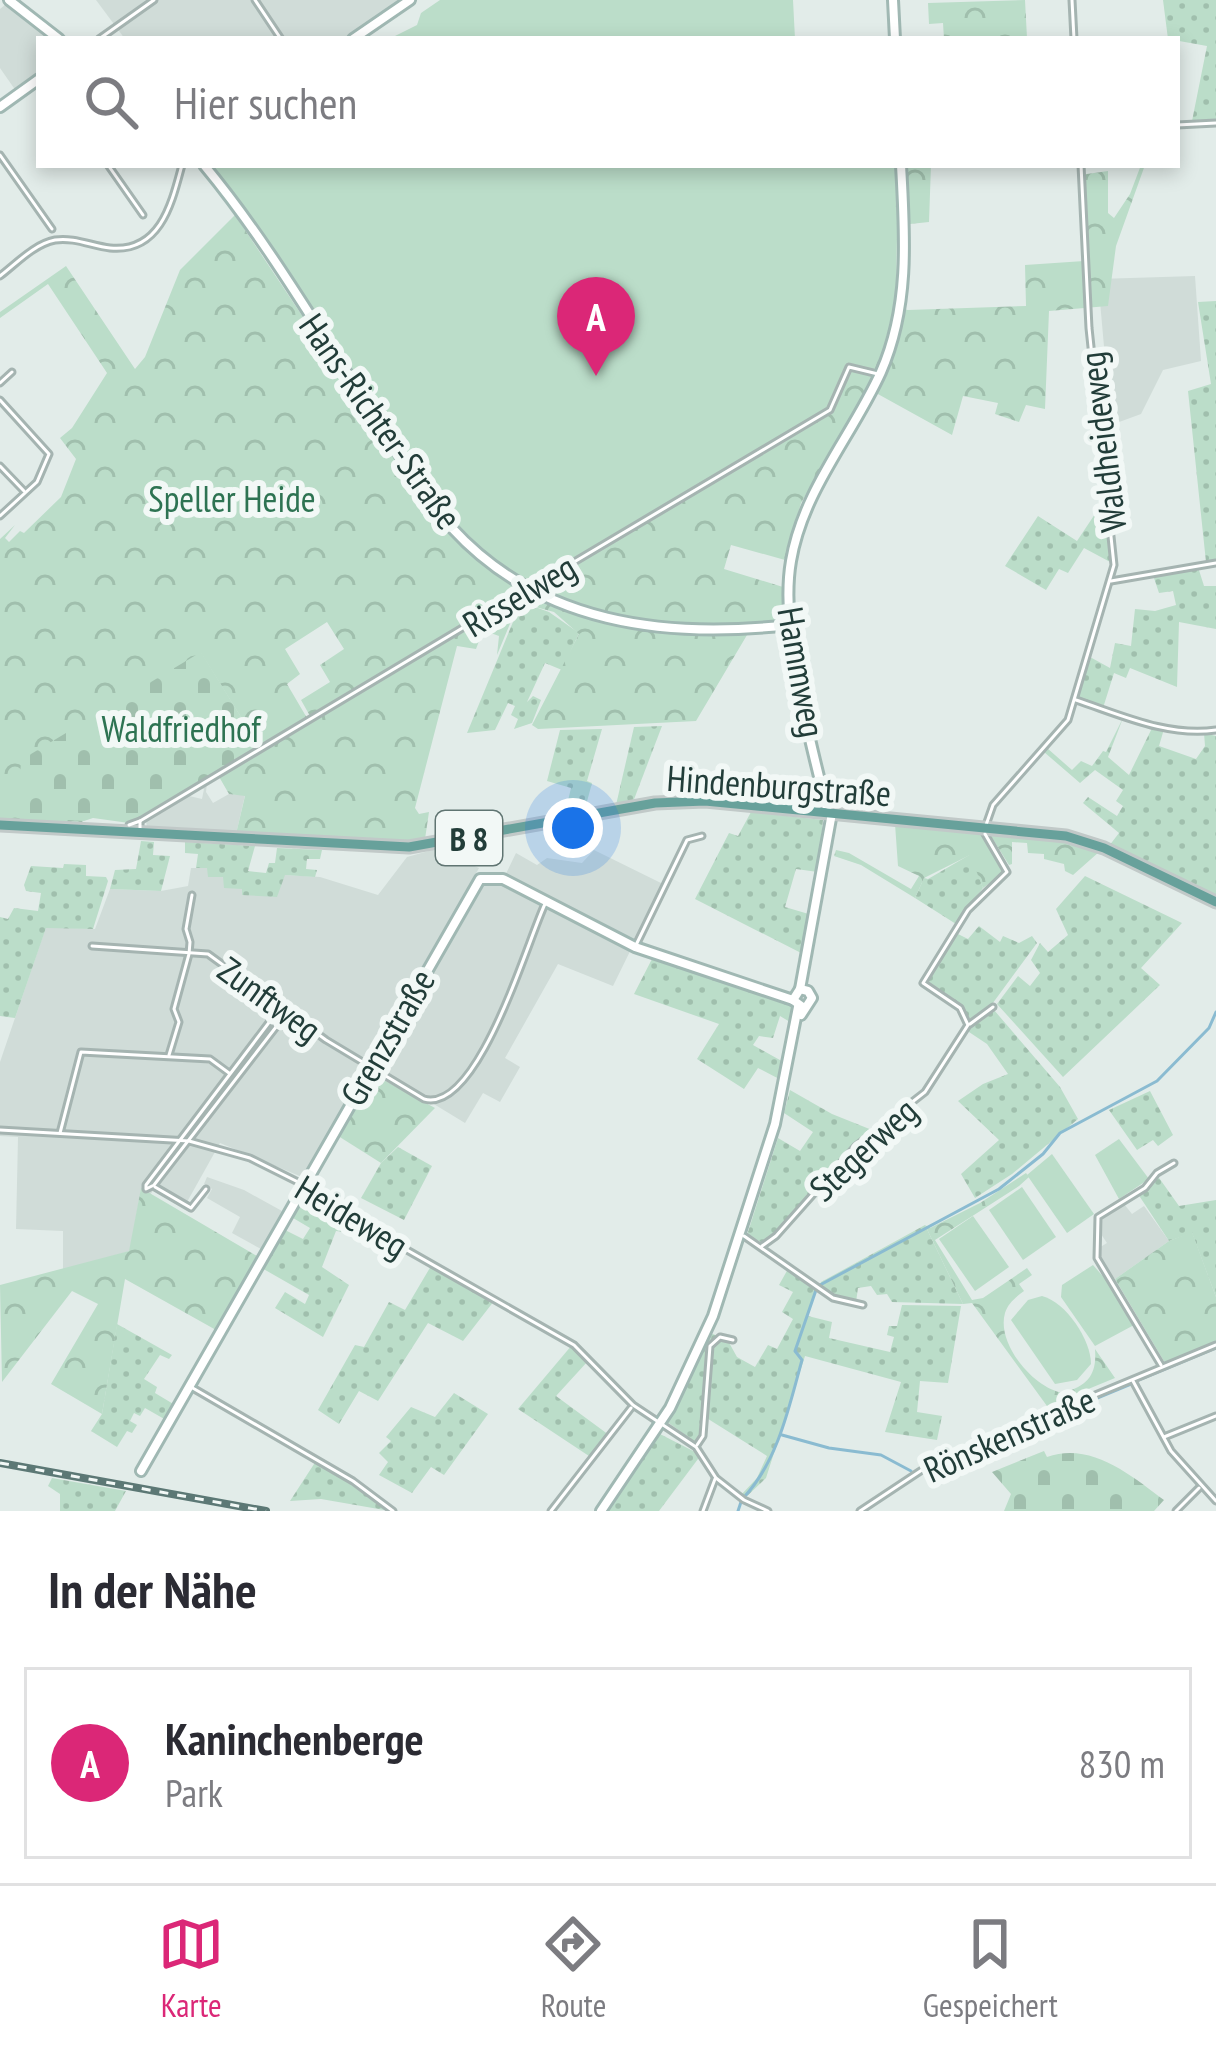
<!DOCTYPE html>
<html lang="de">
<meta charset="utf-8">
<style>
:root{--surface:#fff;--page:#f2f2f3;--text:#2b2b33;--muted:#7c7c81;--line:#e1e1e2;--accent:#db2777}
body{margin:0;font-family:"PT Sans Narrow",sans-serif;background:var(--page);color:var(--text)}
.you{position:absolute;left:573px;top:828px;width:42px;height:42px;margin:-30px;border:9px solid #fff;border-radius:50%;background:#1a73e8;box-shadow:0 0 0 18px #1a73e833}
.badge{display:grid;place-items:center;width:78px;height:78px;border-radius:50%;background:var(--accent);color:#fff;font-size:39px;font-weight:700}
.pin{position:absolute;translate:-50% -99px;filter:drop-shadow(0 3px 6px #0008)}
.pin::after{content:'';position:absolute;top:63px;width:42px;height:36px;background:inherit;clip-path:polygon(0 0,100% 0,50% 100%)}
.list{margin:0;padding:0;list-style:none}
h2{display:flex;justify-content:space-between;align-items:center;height:156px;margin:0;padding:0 48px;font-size:51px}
h2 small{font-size:39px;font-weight:400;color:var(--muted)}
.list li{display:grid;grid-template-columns:78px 1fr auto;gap:36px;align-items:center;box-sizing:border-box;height:192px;margin:0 24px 24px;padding:0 24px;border:3px solid var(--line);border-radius:0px}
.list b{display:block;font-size:45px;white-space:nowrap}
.list p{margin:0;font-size:39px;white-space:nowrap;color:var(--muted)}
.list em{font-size:39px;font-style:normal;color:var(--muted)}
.icon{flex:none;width:66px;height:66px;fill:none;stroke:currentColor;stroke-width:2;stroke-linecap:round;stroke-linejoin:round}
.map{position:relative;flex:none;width:1216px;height:1511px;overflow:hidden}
.search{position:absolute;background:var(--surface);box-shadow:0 6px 18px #0003;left:36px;right:36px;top:36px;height:132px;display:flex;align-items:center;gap:30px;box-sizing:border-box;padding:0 42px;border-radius:0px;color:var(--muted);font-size:45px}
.sheet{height:372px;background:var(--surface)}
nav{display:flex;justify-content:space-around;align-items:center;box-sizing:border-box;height:168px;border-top:3px solid var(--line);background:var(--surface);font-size:33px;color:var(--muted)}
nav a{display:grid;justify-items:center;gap:6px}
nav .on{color:var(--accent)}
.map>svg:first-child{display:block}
</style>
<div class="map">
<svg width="1216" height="1511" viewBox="0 0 1216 1511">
<defs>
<pattern id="grass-dots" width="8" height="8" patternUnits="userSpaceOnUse" patternTransform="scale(3)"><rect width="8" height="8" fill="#bbddc9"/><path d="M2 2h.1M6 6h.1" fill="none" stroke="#a0bfad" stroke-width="1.8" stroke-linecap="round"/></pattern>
<pattern id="forest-crowns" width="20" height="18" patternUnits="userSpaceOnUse" patternTransform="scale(3)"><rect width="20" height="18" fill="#bbddc9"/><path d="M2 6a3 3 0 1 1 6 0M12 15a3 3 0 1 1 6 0" fill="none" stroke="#a0bfad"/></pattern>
<pattern id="cemetery-stones" width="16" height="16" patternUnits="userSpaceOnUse" patternTransform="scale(3)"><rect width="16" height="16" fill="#bbddc9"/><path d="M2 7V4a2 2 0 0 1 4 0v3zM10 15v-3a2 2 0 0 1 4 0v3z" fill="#a0bfad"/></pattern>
</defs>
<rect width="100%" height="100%" fill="#e2ece9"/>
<!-- built -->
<g fill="#d0dcd8">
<polygon points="96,0 400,0 343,39 125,39"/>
<polygon points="5,5 52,39 39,39 39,75 16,91 0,68 0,9"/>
<polygon points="1195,276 1201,361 1163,370 1141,414 1111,425 1098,279"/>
<polygon points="207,782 206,792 213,803 229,794 245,795 236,834 147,827 146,821 154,814 185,795 202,799 204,789 200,787"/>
<polygon points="436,849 479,868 468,888 474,892 486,882 502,882 516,853 537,865 547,858 582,863 594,850 663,884 613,986 558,964 505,1058 520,1067 500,1102 483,1093 465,1123 368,1064 302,1177 220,1143 187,1202 157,1185 150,1195 141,1189 130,1251 63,1270 63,1231 16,1229 18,1137 0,1136 0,1062 46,927 95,929 110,889 161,891 188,886 191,868 208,868 242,889 242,894 285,875 320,877 378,895 407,857"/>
<polygon points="207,1177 244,1190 282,1211 261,1249 232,1233 240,1217 207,1198 212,1189 204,1184"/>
<polygon points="1124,1204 1132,1214 1144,1206 1169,1241 1115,1279 1099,1259 1097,1249 1107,1243 1099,1231 1100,1221"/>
</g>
<!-- grass -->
<g fill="url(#grass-dots)">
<polygon points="1163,0 1216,0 1216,119 1192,121 1207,46 1168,39"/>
<polygon points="1216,301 1216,559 1206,562 1188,391 1211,384 1198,302"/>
<polygon points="1095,514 1110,524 1112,563 1084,548 1068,573 1059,569 1046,590 1005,566 1038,516 1077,541"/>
<polygon points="1198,567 1204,586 1216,586 1216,629 1179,622 1177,687 1130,668 1126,678 1114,673 1103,708 1077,699 1090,657 1110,668 1115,643 1131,646 1135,609 1155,611 1176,605 1173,591 1159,593 1153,575"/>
<polygon points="525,593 524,603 549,612 579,633 562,670 545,663 527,702 533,696 541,700 532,723 514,729 518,719 511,715 515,706 508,703 495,730 467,733"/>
<polygon points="1123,718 1108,757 1129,775 1153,726 1164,729 1159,746 1196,759 1205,746 1204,733 1216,736 1216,896 1109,846 1119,833 1083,803 1088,797 1117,816 1123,806 1116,801 1123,790 1095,770 1080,783 1044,752 1047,748 1072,770 1081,761 1092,766 1103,751 1106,752"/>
<polygon points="662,726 633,802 616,805 634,727"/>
<polygon points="602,729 587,781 592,783 585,809 565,813 571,788 547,781 560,730"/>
<polygon points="751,812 823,820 818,872 796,869 785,907 812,915 805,955 695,899 729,833 738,836"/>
<polygon points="141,841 154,842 153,855 170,856 161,891 110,889 115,870 136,869"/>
<polygon points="185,842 255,846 248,871 266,873 269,863 275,863 277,848 322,850 320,859 307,859 306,869 317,870 315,877 285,875 277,897 242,895 242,889 224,888 223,877 208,877 207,868 196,868 198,854 185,853"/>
<polygon points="971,854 983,888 956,924 915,898 924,878 928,879"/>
<polygon points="64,864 86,865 86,876 106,877 108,881 93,929 46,928 15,1018 0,1016 0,917 8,919 14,908 38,911 41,893 26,891 24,885 31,866 63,868"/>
<polygon points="1085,876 1182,923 1141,968 1160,985 1063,1077 997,1004 1018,976 1030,986 1040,973 1031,960 1040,943 1048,952 1068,935 1056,909"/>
<polygon points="979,926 1000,942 1003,936 1019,943 1032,936 1037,943 987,1011 994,1010 1060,1087 1078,1119 1012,1174 975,1198 961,1174 999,1140 958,1101 983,1084 1008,1074 987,1044 966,1030 985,1014 972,1021 961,1008 925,983 954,932 968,939"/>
<polygon points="653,957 786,1000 796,1012 795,1025 780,1016 773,1038 759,1036 753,1045 787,1064 783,1081 758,1068 744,1089 697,1059 719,1024 634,994"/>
<polygon points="790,1090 832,1114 872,1130 765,1244 747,1235 778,1138 800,1151 813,1132 784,1113"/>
<polygon points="1150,1091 1173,1135 1158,1146 1153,1140 1137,1150 1109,1110"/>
<polygon points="398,1147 432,1166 404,1220 361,1198 381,1163"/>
<polygon points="1157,1175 1179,1206 1216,1200 1216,1297 1192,1233 1169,1241 1138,1194"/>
<polygon points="304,1188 351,1221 344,1232 336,1231 322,1267 349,1285 323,1337 275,1308 285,1292 305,1304 309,1295 260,1267 281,1228 303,1239 310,1228 288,1215"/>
<polygon points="925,1225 963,1304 892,1302 887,1294 877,1295 871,1286 858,1288 856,1302 836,1299 819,1288 821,1282"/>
<polygon points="431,1266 494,1301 463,1341 428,1323 378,1401 359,1391 339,1424 318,1410 355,1345 364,1347 389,1302 405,1310"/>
<polygon points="788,1269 817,1289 808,1316 832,1322 829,1338 890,1352 894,1337 887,1335 889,1326 897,1326 902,1305 961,1306 948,1383 920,1381 917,1412 942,1416 937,1440 885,1432 901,1382 805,1356 766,1478 746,1497 741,1495 757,1478 767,1456 705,1417 712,1345 714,1340 727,1339 737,1357 755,1367 768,1345 777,1349 793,1319 782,1312 793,1292 779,1285"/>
<polygon points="117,1324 172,1355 169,1359 160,1355 144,1379 157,1387 155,1393 175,1405 166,1420 145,1408 140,1416 134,1413 130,1421 137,1425 132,1433 127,1431 117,1447 91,1431 102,1414"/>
<polygon points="710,1333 718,1336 709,1346 701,1437 695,1442 666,1421"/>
<polygon points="572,1345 588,1361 556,1396 609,1435 592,1458 518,1409"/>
<polygon points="454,1393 488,1414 444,1475 431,1467 412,1493 379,1475 388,1462 379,1453 391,1441 386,1437 411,1407 435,1417"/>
<polygon points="660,1434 701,1455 659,1511 607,1511"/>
<polygon points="316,1461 390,1511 321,1499 290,1501"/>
<polygon points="52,1478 126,1491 115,1511 60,1511 60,1494 48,1486"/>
</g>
<!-- forest -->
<g fill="url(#forest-crowns)">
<polygon points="1025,0 1027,38 944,39 943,23 929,24 928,3"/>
<path d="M220 165H931L929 222 910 224 898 217 894 307 908 310 1026 306 1025 265 1084 261 1080 175 1108 171V213L1114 218 1130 194 1141 165H1145L1116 246 1108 306 1049 311 1045 409 1026 405 1019 422 995 414 998 403 963 396 952 435 867 388 801 503 785 560 731 545 724 569 783 587 782 620C689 638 595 620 514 574Z"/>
<path d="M235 215 377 428 372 424C416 486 456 550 523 590L310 716 301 700 330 682 320 665 344 649 327 622 285 649 300 674 287 684 307 718 259 746 201 653 18 816 83 820 81 825 0 820V539L15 525 5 538 9 542 20 531 24 533 61 497 76 459 60 438 72 428 107 373 48 284 0 318V312L66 266 135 369 145 357 180 270Z"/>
<polygon points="522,595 497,655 499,636 488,632 489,627 485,625 476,649 457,646 415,808 419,814 429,812 425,839 401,842 236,834 245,796 229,794 218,775"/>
<polygon points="532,600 638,630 747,635 696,721 538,729 532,725 579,634 554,612 528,605"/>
<polygon points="895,824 982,833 1004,865 1005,872 983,888 970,855 924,878 915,898 861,865 834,856 836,850 849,853 911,889 919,876 898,866"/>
<polygon points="989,833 1058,841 1099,852 1073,875 1065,871 1064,864 1044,859 1044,854 1028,853 1027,843 1012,842 1012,864 1009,865"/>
<polygon points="373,1074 435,1108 381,1163 335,1134 368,1075"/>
<path d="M1026 1173 1029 1177 1019 1186 935 1240 972 1300 983 1298 1027 1268 1032 1275 1019 1284 1024 1291C1016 1297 1008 1303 1005 1313 996 1344 1035 1390 1064 1393 1088 1385 1097 1375 1095 1349L1115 1378 1047 1406 972 1303 963 1304 925 1225 930 1228 980 1203Z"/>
<polygon points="141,1188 257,1256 216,1330 125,1279 102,1414 51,1384 98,1304 72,1291 2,1382 0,1285 129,1251"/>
<polygon points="1192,1232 1216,1297 1216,1342 1165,1363 1115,1279 1169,1241"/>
</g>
<!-- cemetery -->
<g fill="url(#cemetery-stones)">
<polygon points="201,652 259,746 129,823 93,818 84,821 18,817 21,760"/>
<path d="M1044 1451 1047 1457C1090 1441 1131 1475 1164 1500L1154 1511H1004L1011 1494 992 1472Z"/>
</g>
<!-- park -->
<g fill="#bbddc9">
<polygon points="440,0 793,0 795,39 389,39 417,25 421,13"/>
<polygon points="210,165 895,165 897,288 893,315 874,372 844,365 827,409 531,584 485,552 445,512"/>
<polygon points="1119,1139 1149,1179 1119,1199 1095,1155"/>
<polygon points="1052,1154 1094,1214 1067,1233 1027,1175"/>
<polygon points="1022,1187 1056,1237 1023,1260 989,1210"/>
<polygon points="973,1216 1009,1267 975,1291 939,1239"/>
<polygon points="1093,1265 1114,1289 1134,1325 1095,1346 1061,1297 1062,1285"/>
<path d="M1042 1296C1066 1302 1091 1340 1091 1364L1077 1380 1055 1384 1011 1320 1028 1300Z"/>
</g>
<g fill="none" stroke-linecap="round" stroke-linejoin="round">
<!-- stream -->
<g stroke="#8abbd1" stroke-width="3">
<polyline points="820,1285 999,1189 1043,1154 1060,1133 1157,1081 1209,1028 1216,1012"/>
<polyline points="1136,1381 1216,1348"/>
<polyline points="1090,1401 1131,1384"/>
<polyline points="1060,1413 1084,1403"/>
<polyline points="1037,1422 1054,1416"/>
<polyline points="782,1435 829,1448 881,1455 911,1471"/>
<polyline points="978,1447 1032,1425"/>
<polyline points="930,1467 974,1449"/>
<path d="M745 1496C778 1460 789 1407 802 1360L795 1351 816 1290"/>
<polyline points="738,1511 741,1502"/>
</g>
<!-- street casing -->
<g stroke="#a5b4b1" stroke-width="9">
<g id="street">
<polyline points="255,0 281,39"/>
<polyline points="1072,0 1074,39"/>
<polyline points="99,39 154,0"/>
<polyline points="1177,125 1216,123"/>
<polyline points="0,155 52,229"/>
<polyline points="108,165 143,215"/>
<path d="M0 276C16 264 34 244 55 240 74 237 92 246 110 248 161 253 172 202 182 165"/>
<polyline points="0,383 12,372"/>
<polyline points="0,400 49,454 37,482 0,516"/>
<polyline points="0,466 24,491"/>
<polyline points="1111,581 1216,563"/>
<polyline points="532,587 830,410 849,367 878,374"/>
<path d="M1076 700C1121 715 1168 737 1216 730"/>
<polyline points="140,821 524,591"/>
<polyline points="129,825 140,821 140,830"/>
<polyline points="986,825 993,805 1068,720 1114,565 1089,328 1081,165"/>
<polyline points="636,945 687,840 702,836"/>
<path d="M92 946 208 954 326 1040 424 1099C478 1114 527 942 545 904"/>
<polyline points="280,1008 146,1185 146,1189 154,1185 286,1014"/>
<polyline points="970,1024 993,1007"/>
<polyline points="169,1055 179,1022 174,1009 189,954 190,942 186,929 192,895"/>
<polyline points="0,1130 189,1141 250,1158 300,1183"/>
<polyline points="60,1133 81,1052 210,1059 229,1073"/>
<polyline points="155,1187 191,1208 206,1189"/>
<polyline points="308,1188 356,1221 574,1345 633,1405 696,1447 716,1478 744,1500 768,1511"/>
<polyline points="744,1236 833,1298 863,1305"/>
<polyline points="762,1246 776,1236 856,1146 925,1092 968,1025 960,1008 923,983 968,910 1007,872 985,834"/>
<polyline points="1161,1365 1097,1258 1098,1217 1145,1188 1157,1173 1174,1163"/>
<polyline points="1133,1381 1171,1451 1216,1501"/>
<polyline points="191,1387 353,1481 393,1511"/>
<polyline points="1164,1437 1216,1416"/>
<polyline points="697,1445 703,1436 710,1346 720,1337 733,1340"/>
<polyline points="551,1511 631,1408"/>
<polyline points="703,1511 715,1479"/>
<polyline points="860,1511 934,1462 1216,1345"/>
<polyline points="1176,1511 1199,1488"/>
</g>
</g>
<!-- secondary casing -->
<g stroke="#a0b8b3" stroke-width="14">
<g id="secondary">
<polyline points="9,0 59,39"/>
<polyline points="893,0 895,39"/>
<polyline points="353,39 410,0"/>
<polyline points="0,107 39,79"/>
<path d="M204 165C272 247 325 342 384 430 405 463 425 499 452 528 540 624 665 639 789 625"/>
<path d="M828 813C811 743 779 630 791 561 803 490 852 436 881 372 910 306 905 236 901 165"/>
<polyline points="800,989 832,813"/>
<polyline points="801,1015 812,998 808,991 800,989 793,1000 804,1008"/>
<polyline points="141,1471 480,879 503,879 635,947 793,1000"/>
<polyline points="601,1511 670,1408 713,1316 775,1124 798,1007"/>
</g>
</g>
<!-- primary casing -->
<g stroke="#c1c9c8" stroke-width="15">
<polyline id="primary" points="0,825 409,847 655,803 705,801 1066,836 1104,848 1216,902"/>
</g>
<!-- street -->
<use href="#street" stroke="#fff" stroke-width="3"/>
<!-- secondary -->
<use href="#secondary" stroke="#fff" stroke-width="8"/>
<!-- primary -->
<use href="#primary" stroke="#67a19b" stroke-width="9"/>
<!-- rail casing -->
<g stroke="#5c7875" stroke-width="8">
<polyline id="rail" points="0,1463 266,1511"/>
</g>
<!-- rail -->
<use href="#rail" stroke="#f2f8f6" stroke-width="3" stroke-dasharray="9" stroke-linecap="butt"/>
</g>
<g text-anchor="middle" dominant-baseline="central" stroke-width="12" stroke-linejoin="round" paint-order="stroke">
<!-- shield labels -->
<rect fill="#f2f8f6" stroke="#607572" stroke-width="3" x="436" y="811" width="66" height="54" rx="9"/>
<g font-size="33" font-weight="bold" fill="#223d39">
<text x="469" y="838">B 8</text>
</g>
<!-- street labels -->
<g font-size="36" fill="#223d39" stroke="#f2f8f6">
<text transform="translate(381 421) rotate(55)">Hans-Richter-Straße</text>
<text transform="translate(1102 442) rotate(-97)">Waldheideweg</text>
<text transform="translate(519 595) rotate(-31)">Risselweg</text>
<text transform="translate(802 672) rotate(80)">Hammweg</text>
<text transform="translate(779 785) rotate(4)">Hindenburgstraße</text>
<text transform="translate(270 999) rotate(36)">Zunftweg</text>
<text transform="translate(387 1037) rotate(-60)">Grenzstraße</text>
<text transform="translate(863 1149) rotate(-43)">Stegerweg</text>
<text transform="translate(352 1216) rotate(31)">Heideweg</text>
<text transform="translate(1009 1434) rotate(-24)">Rönskenstraße</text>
</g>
<!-- park labels -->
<g font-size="36" fill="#2d7352" stroke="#f2f8f6">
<text x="232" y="498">Speller Heide</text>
<text x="181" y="728">Waldfriedhof</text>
</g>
</g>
</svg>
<div class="you"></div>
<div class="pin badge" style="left:596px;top:376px">A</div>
<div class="search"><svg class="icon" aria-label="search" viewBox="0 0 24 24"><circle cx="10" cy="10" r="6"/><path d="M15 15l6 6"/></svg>Hier suchen</div>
</div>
<section class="sheet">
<h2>In der Nähe<small></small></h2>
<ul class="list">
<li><span class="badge">A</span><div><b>Kaninchenberge</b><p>Park</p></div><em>830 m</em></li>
</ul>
</section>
<nav>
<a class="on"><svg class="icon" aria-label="map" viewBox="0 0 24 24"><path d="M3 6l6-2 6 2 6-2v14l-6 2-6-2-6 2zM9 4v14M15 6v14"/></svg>Karte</a>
<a><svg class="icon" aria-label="directions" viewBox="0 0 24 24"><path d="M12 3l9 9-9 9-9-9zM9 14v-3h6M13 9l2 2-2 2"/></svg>Route</a>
<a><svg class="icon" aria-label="saved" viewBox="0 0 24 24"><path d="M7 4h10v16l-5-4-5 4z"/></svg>Gespeichert</a>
</nav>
